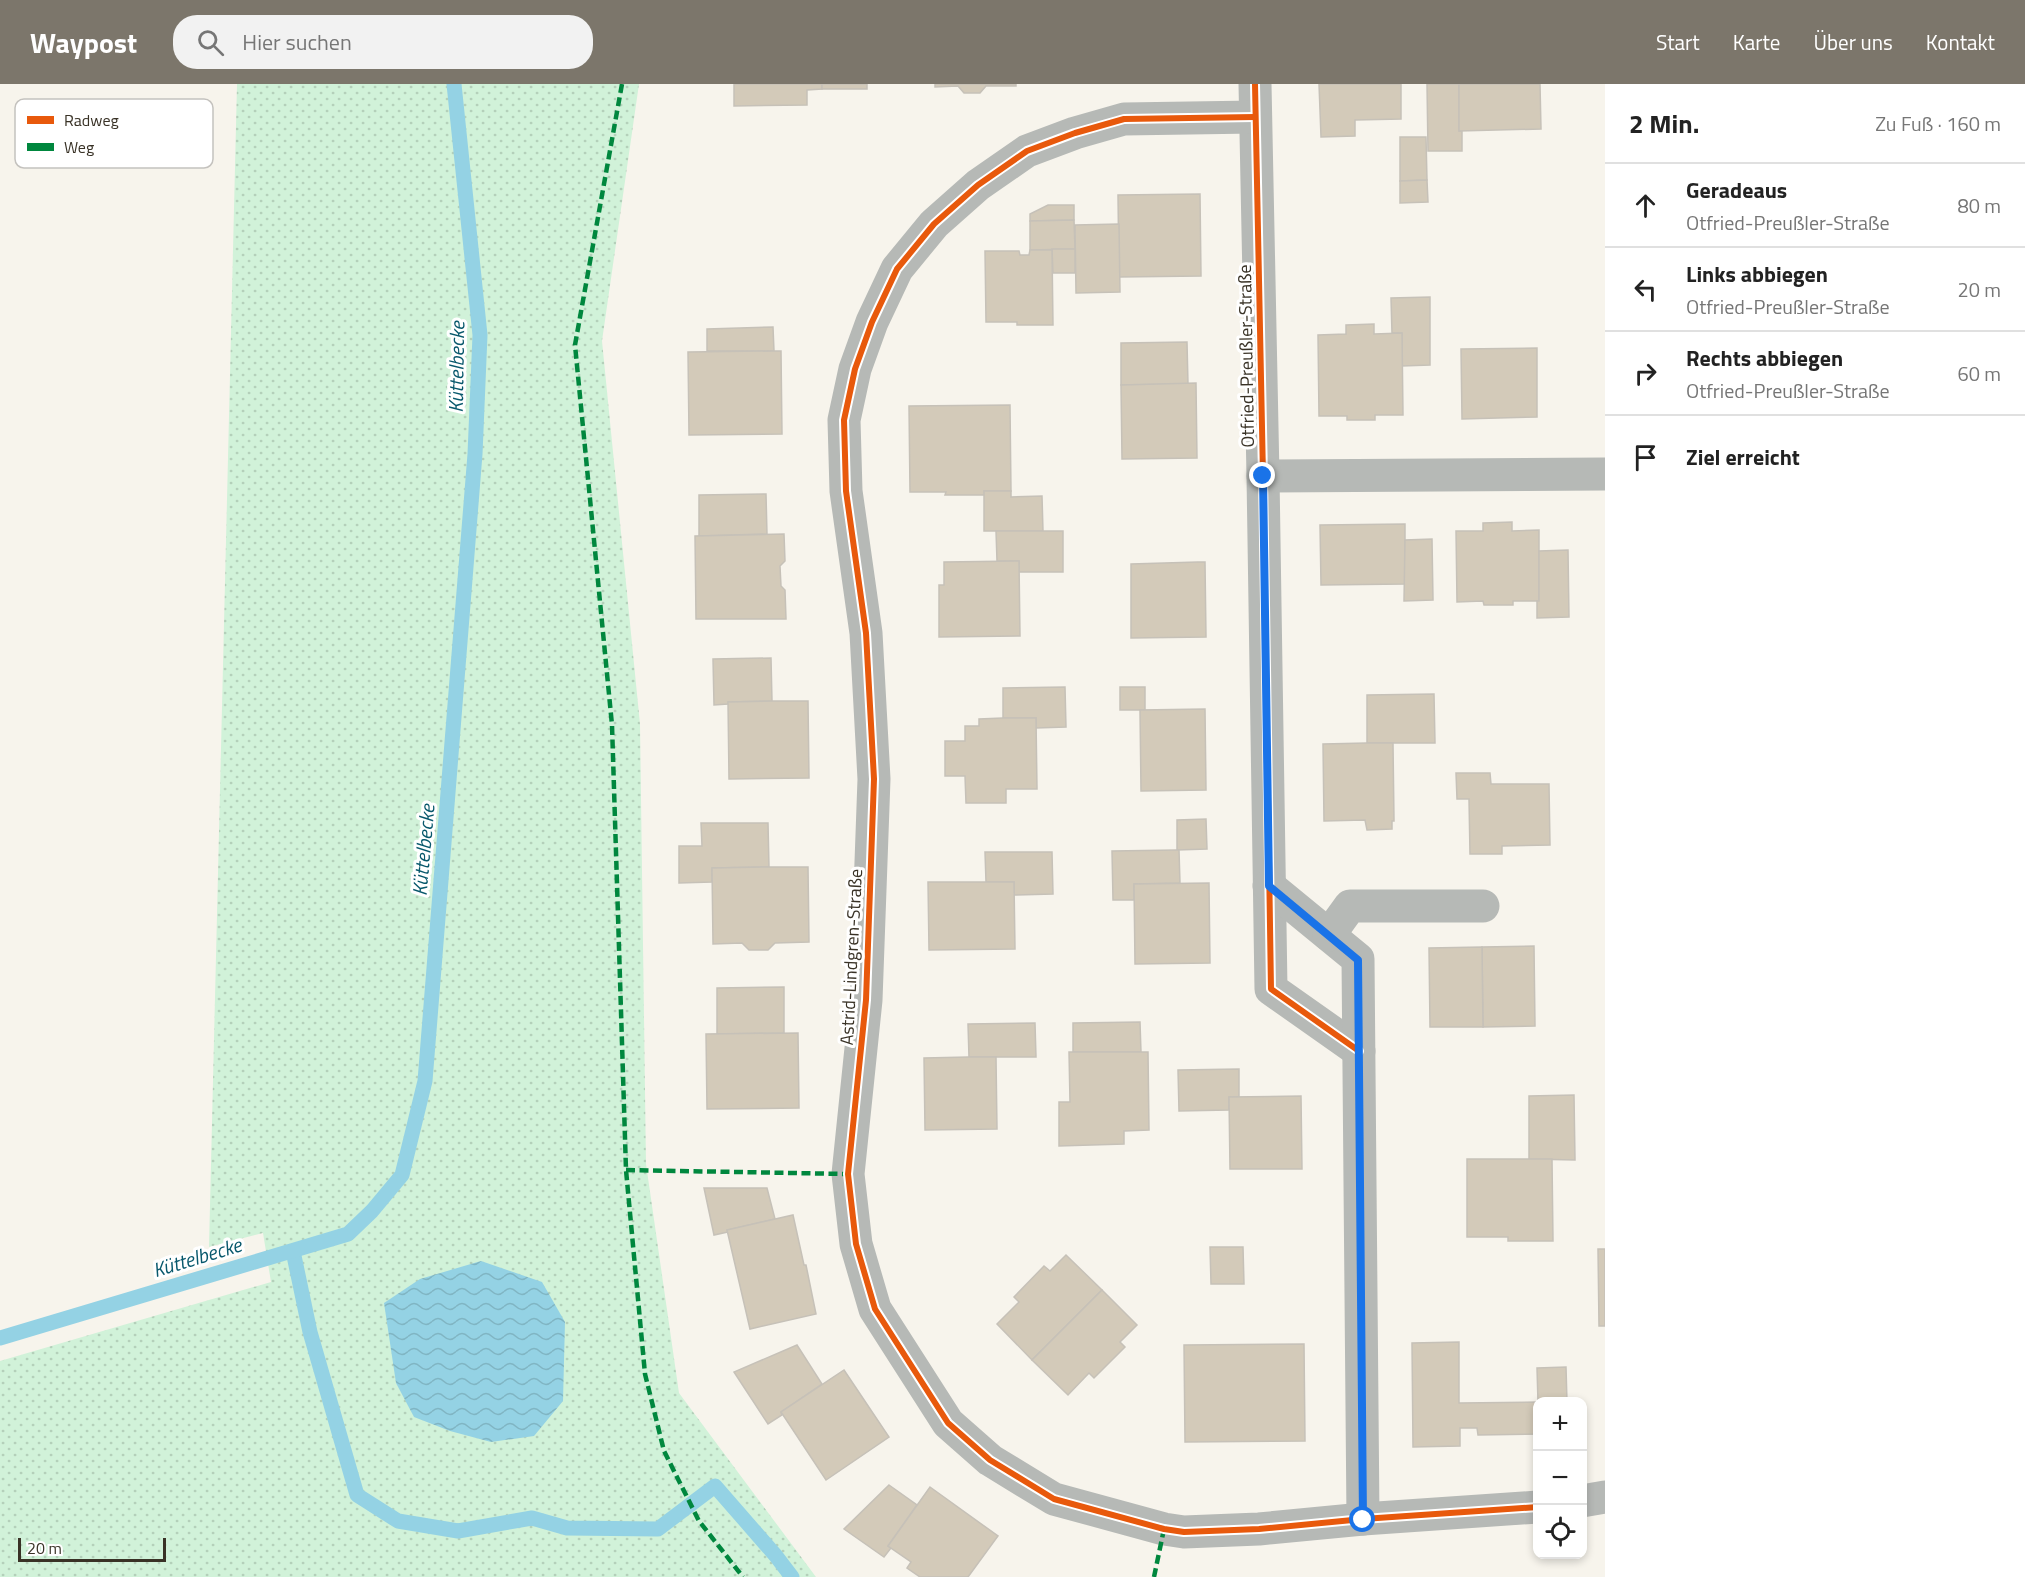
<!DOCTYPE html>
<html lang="de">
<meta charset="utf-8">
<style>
:root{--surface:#fff;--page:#f2f2f2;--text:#222;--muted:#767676;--line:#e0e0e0;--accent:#7c766b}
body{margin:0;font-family:"Titillium Web",sans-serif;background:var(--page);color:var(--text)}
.controls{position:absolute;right:18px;bottom:18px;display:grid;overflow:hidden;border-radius:12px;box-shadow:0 3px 9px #0003}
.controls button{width:54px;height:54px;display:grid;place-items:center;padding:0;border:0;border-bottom:2px solid var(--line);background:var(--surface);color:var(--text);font:30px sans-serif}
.scale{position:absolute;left:18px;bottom:15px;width:148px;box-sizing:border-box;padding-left:6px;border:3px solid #393226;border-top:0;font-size:16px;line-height:21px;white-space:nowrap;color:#393226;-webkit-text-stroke:4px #fff;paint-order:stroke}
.stop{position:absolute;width:18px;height:18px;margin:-14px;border:4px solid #1a73e8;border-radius:50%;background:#fff}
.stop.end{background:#1a73e8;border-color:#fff;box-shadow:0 2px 6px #0008}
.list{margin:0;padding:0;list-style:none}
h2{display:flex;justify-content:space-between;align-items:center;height:78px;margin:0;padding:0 24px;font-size:26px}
h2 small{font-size:20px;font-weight:400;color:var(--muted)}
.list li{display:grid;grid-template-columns:39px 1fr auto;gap:18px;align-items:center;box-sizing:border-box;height:84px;padding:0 24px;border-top:2px solid var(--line)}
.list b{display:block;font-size:22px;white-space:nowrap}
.list p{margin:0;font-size:20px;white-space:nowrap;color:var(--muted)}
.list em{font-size:20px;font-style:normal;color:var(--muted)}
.icon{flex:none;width:33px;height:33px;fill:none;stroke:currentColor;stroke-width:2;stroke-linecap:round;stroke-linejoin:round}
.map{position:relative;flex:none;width:1605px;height:1493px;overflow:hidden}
header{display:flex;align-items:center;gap:36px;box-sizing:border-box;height:84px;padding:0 30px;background:var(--accent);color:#fff}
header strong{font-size:28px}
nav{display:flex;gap:33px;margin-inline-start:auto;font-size:21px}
.search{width:420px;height:54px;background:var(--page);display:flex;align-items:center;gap:15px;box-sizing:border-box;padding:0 21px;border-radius:24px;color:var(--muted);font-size:22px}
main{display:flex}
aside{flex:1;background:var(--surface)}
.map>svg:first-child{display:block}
</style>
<header>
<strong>Waypost</strong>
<div class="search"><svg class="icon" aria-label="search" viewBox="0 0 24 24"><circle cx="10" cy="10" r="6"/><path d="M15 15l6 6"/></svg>Hier suchen</div>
<nav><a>Start</a><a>Karte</a><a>Über uns</a><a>Kontakt</a></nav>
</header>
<main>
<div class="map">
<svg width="1605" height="1493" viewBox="0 0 1605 1493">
<defs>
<pattern id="grass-dots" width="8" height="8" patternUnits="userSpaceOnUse" patternTransform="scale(1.5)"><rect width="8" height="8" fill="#d1f2d9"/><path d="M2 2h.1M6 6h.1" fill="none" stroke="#b4d0ba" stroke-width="1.8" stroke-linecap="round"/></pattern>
<pattern id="water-waves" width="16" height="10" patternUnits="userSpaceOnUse" patternTransform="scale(1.5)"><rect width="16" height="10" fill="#94d2e4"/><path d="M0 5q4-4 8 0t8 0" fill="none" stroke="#80b5c3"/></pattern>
</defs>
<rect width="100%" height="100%" fill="#f7f4ec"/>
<!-- grass -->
<polygon fill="url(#grass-dots)" points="237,0 639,0 602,257 640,640 646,1080 679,1309 816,1493 0,1493 0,1277 271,1198 263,1149 209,1163"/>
<!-- water -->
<polygon fill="url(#water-waves)" points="481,1177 542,1198 565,1238 563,1317 534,1352 491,1358 450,1347 414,1333 396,1299 384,1219 420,1195"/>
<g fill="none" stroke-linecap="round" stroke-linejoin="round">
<!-- stream -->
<g stroke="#94d2e4" stroke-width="15">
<polyline points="293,1167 310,1248 357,1411 398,1437 458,1447 532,1434 567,1444 658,1445 715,1402 776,1472 792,1493"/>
<polyline points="0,1254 348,1150 372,1127 402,1091 425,997 475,370 480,251 454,0"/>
</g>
</g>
<!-- building -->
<g fill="#d3cab9" stroke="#c6c1b8" stroke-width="1.5">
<polygon points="734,0 822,0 822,5 807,6 807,21 734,22"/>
<rect x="822" y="0" width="45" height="5"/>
<polygon points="935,0 1016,0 1016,2 986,2 980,9 964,9 958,2 935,3"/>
<polygon points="1319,0 1401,0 1401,35 1355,36 1355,52 1321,53"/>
<polygon points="1427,0 1459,0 1459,47 1462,47 1462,67 1428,67"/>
<polygon points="1459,0 1540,0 1541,45 1459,47"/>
<polygon points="1400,53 1426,53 1427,96 1400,97"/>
<polygon points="1427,96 1428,118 1400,119 1400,97"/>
<polygon points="1200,110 1201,192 1119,193 1118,111"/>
<polygon points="1048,121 1074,121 1074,136 1030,137 1030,130"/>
<polygon points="1074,136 1075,165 1030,166 1030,137"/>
<polygon points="1119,140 1120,208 1076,209 1075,141"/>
<polygon points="1052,165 1075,165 1075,189 1053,189"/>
<polygon points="1030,166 1052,166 1053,241 1017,241 1017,238 986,238 985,167 1019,167 1020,171 1029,171"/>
<polygon points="1430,213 1430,281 1402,282 1402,249 1392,249 1391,214"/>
<polygon points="1374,240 1374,250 1402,249 1403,331 1375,331 1375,336 1347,336 1347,332 1319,332 1318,251 1346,250 1346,241"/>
<polygon points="773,243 774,267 707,267 707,245"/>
<polygon points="1187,258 1188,300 1121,301 1121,259"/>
<polygon points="1537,264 1537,333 1462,335 1461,265"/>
<polygon points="774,267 781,267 782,350 689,351 688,268"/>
<polygon points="1196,299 1197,374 1122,375 1121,301"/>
<polygon points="1010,321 1011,407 984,407 985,411 945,411 946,408 910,408 909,322"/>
<polygon points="984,407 1011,407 1011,413 1042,412 1043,447 984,447"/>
<polygon points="766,410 767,450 699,452 699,411"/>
<polygon points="1512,438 1512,447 1539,446 1539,517 1513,517 1513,521 1484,521 1483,517 1457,518 1456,447 1483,447 1483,439"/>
<polygon points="1405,440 1405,500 1321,501 1320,441"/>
<polygon points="996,447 1063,447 1063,488 1019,488 1019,477 997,477"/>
<polygon points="784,450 785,477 780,482 781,502 785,506 786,535 696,535 695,452"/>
<polygon points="1432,455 1433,516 1404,517 1405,456"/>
<polygon points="1568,466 1569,533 1537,534 1537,517 1539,517 1539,467"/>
<polygon points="1019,477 1020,552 939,553 939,501 944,501 944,478"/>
<polygon points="1198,478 1205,478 1206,553 1131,554 1131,480"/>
<polygon points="771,574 772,617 728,618 728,620 714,621 713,575"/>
<polygon points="1065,603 1066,643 1036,644 1036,634 1003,634 1003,604"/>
<rect x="1120" y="603" width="25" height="23"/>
<polygon points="1434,610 1435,659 1367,659 1367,611"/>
<polygon points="772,617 808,617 809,694 729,695 728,618"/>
<polygon points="1205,625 1206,706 1141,707 1140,626"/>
<polygon points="1003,634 1036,634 1037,705 1006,705 1006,719 966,719 965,692 945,692 945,657 965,657 965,642 979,642 979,635"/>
<polygon points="1367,659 1393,659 1394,737 1392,737 1392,745 1367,746 1365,736 1324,737 1323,660"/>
<polygon points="1456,689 1490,689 1491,700 1549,700 1550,761 1502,762 1502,770 1470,770 1469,715 1457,715"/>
<polygon points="1206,735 1207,765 1177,766 1177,736"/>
<polygon points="701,739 768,739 769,783 712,784 712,798 679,799 679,762 702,762"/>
<polygon points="1177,766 1179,766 1180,799 1134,800 1134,816 1113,816 1112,767"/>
<polygon points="985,768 1052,768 1053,810 1014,811 1014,798 986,798"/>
<polygon points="769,783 808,783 809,858 775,859 768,866 749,866 742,859 713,860 712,784"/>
<polygon points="928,798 1014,798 1015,865 929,866"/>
<polygon points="1209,799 1210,879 1135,880 1134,800"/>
<polygon points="1534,862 1535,942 1483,943 1482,863"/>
<polygon points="1482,863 1483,943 1430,943 1429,864"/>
<polygon points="784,903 784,949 717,950 717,904"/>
<polygon points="1140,938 1141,968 1073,968 1073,939"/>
<polygon points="1035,939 1036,973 969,973 968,940"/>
<polygon points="798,949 799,1024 707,1025 706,950"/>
<polygon points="1069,968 1148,968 1149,1046 1124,1047 1124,1060 1059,1062 1059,1018 1070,1018"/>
<polygon points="969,973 996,973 997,1045 925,1046 924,974"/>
<polygon points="1239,985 1239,1013 1229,1013 1229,1026 1179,1027 1178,986"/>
<polygon points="1574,1011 1575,1076 1529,1075 1529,1012"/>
<polygon points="1301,1012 1302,1085 1230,1085 1229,1013"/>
<polygon points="1467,1075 1552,1075 1553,1157 1508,1157 1508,1153 1467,1153"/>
<polygon points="704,1104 767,1104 775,1135 727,1146 728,1148 714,1151"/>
<polygon points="793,1131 804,1181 806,1181 816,1230 750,1245 727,1146"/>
<polygon points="1210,1163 1243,1163 1244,1200 1211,1200"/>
<polygon points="1598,1165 1605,1165 1605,1242 1599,1242"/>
<polygon points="1066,1171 1102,1206 1032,1276 997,1240 1019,1218 1014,1213 1044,1182 1050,1187"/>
<polygon points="1102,1206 1137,1241 1120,1258 1125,1263 1094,1294 1089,1289 1068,1311 1032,1276"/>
<polygon points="1459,1258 1459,1319 1538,1318 1538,1350 1478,1351 1477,1344 1460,1344 1460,1362 1413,1363 1412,1259"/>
<polygon points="1304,1260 1305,1357 1185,1358 1184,1261"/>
<polygon points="797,1261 822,1300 781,1328 782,1331 768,1340 734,1288"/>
<polygon points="1566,1283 1567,1318 1538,1318 1537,1284"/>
<polygon points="844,1286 889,1353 826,1396 781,1328"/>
<polygon points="889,1401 917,1421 888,1462 891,1464 884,1473 844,1445"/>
<polygon points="930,1403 998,1452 968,1493 920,1493 907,1484 911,1478 888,1462"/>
</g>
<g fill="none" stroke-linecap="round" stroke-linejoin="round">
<!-- minor -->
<g stroke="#b6b9b6" stroke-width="33">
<polyline points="1255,0 1263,392 1271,905 1359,967"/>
<polyline points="1255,33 1124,35 1075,49 1027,67 978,101 934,140 897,185 872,238 855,285 844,336 846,407 866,549 874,695 866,916 848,1090 856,1160 875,1225 948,1339 990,1376 1054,1415 1164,1445 1184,1448 1259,1445 1363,1435 1538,1423"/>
<polyline points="1263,392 1605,390"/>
<polyline points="1269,802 1358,875 1363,1435"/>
<polyline points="1329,851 1350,822 1483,822"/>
<polyline points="1582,1417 1605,1413"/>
</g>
<!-- quiet -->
<g stroke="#00873e" stroke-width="4.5" stroke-dasharray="9 4.5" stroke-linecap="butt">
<polyline points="622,0 575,261 612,641 626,1086 645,1290 664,1367 699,1437 743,1493"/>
<polyline points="626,1086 848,1090"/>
<polyline points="1154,1493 1164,1445"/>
</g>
<!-- cycleway casing -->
<g stroke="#fff" stroke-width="10">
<g id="cycleway">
<polyline points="1255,0 1263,392 1271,905 1359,967"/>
<polyline points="1255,33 1124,35 1075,49 1027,67 978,101 934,140 897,185 872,238 855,285 844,336 846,407 866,549 874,695 866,916 848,1090 856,1160 875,1225 948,1339 990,1376 1054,1415 1164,1445 1184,1448 1259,1445 1363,1435 1538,1423"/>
</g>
</g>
<!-- cycleway -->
<use href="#cycleway" stroke="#e8590c" stroke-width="6"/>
</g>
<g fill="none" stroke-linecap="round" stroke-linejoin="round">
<!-- route -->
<polyline stroke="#1a73e8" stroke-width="8" points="1263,392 1269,802 1358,876 1363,1436"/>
</g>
<g text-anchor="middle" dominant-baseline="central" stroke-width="6" stroke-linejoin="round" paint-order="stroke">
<!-- street labels -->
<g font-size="18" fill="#393226" stroke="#fff">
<text transform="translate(1246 272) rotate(-91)">Otfried-Preußler-Straße</text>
<text transform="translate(851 873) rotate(-87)">Astrid-Lindgren-Straße</text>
</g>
<!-- water labels -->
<g font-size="20" font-style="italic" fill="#08586c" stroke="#fff">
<text transform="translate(456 283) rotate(-89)">Küttelbecke</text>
<text transform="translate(423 766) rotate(-85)">Küttelbecke</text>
<text transform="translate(197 1173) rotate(-17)">Küttelbecke</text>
</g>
</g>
<!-- legend -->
<rect x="15" y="15" width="198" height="69" rx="9" fill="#fff" stroke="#c4c2be" stroke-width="1.5"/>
<rect x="27" y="32" width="27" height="8" fill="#e8590c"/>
<rect x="27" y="59" width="27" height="8" fill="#00873e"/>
<g font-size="16" fill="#393226">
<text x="64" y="42">Radweg</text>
<text x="64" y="69">Weg</text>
</g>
</svg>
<div class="controls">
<button>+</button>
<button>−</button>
<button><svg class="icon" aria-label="locate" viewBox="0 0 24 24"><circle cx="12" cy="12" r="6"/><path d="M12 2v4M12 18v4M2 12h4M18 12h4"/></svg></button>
</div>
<div class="scale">20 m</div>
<div class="stop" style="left:1363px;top:1436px"></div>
<div class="stop end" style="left:1263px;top:392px"></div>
</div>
<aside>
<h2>2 Min.<small>Zu Fuß · 160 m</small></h2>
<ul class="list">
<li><svg class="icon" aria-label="ahead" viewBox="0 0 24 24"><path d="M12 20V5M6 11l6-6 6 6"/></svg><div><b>Geradeaus</b><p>Otfried-Preußler-Straße</p></div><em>80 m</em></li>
<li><svg class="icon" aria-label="left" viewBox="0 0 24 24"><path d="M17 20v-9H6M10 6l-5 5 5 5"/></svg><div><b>Links abbiegen</b><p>Otfried-Preußler-Straße</p></div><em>20 m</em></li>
<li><svg class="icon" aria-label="right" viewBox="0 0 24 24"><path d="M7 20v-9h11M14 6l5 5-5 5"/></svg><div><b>Rechts abbiegen</b><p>Otfried-Preußler-Straße</p></div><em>60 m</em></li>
<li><svg class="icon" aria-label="arrive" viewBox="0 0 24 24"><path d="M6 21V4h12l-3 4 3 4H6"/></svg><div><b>Ziel erreicht</b></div></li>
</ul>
</aside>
</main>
